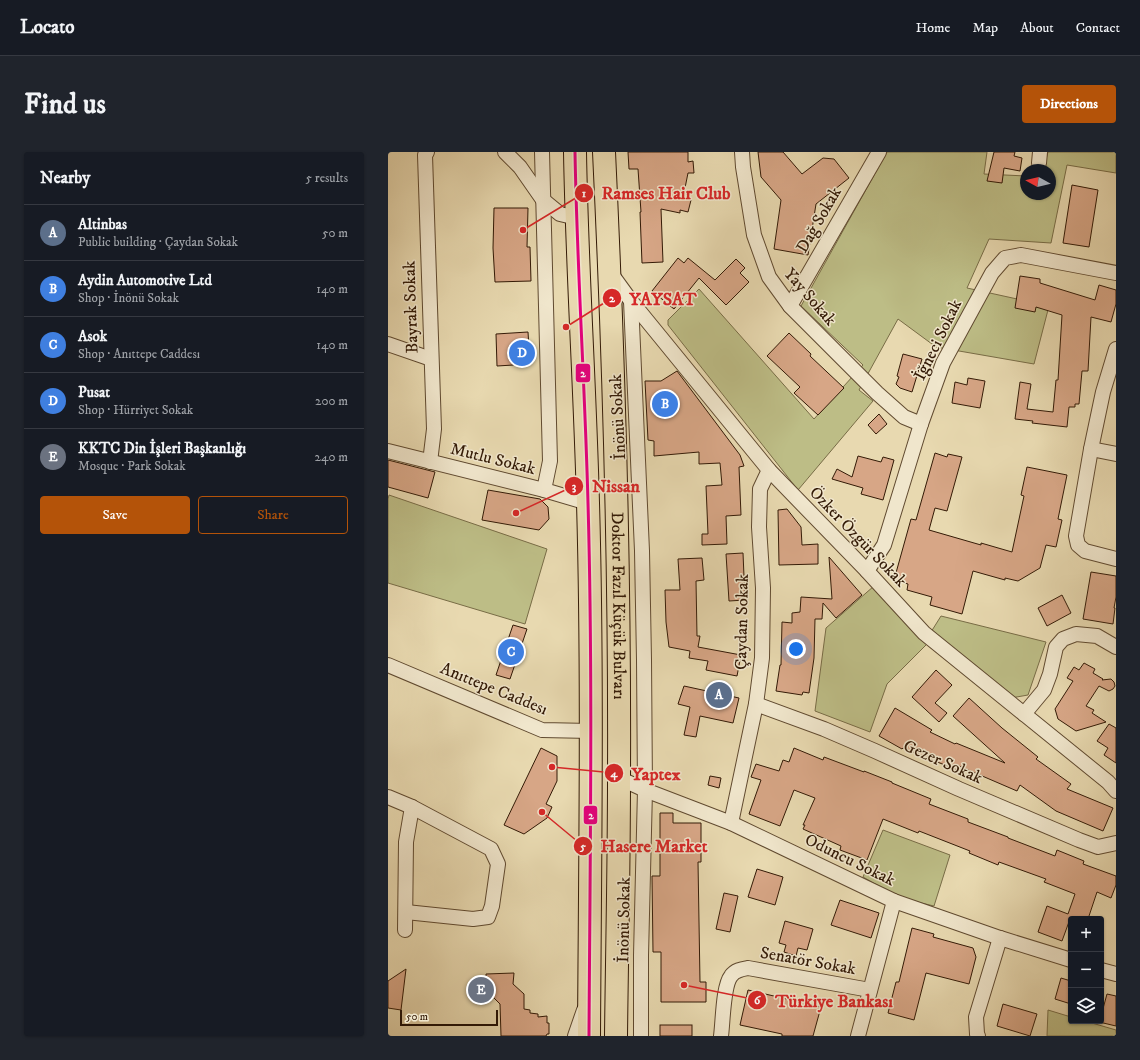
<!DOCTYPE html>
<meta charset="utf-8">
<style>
:root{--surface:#171b24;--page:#20242c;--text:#f1f3f6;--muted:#9ea1a6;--line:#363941;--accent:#b45309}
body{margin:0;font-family:"IM FELL DW Pica",serif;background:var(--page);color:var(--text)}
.controls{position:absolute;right:12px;bottom:12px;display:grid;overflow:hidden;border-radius:4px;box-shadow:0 1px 3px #0004}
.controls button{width:36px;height:36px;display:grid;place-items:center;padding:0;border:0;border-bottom:1px solid var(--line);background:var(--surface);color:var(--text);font:20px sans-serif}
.compass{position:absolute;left:632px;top:12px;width:36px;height:36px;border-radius:50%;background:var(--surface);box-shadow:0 1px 3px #0004;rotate:278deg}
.scale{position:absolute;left:12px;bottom:10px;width:98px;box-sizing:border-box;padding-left:4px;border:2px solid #331a06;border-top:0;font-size:11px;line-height:14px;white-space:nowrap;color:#331a06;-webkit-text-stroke:3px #f0e6cc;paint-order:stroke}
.you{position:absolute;left:408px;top:497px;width:14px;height:14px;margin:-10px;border:3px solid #fff;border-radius:50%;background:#1a73e8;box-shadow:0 0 0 6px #1a73e833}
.badge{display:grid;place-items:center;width:26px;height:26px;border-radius:50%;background:var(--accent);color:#fff;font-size:13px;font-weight:700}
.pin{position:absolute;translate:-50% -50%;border:2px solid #fff;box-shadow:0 1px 4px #0006}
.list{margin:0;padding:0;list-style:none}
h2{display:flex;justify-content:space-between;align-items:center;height:52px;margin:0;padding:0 16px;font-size:17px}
h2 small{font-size:13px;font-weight:400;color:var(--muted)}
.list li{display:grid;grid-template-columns:26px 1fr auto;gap:12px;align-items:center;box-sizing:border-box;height:56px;padding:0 16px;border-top:1px solid var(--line)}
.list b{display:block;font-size:15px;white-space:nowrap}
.list p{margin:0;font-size:13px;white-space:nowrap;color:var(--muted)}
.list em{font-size:13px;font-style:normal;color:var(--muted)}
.actions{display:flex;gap:8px;padding:12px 16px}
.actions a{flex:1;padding:9px 0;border:1px solid var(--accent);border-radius:4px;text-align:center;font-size:14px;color:var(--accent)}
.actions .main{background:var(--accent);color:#fff}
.icon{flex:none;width:22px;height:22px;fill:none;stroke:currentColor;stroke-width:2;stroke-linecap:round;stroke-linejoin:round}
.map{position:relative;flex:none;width:728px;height:884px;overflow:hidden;border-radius:4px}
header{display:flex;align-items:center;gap:24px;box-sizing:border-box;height:56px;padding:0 20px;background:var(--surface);border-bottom:1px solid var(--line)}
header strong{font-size:19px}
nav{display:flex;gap:22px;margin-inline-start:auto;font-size:14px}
.intro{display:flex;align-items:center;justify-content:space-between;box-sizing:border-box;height:96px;padding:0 24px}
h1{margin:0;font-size:28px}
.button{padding:10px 18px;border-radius:4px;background:var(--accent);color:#fff;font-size:14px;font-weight:700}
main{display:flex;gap:24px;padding:0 24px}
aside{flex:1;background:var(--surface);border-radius:4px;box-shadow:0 1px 3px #0004}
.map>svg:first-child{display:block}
</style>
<header>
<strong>Locato</strong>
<nav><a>Home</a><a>Map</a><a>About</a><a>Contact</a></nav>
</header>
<div class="intro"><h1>Find us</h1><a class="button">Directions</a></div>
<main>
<aside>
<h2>Nearby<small>5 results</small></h2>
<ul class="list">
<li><span class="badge" style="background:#5c6f8a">A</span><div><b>Altinbas</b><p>Public building · Çaydan Sokak</p></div><em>50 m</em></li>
<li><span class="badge" style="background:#3f7fe0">B</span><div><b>Aydin Automotive Ltd</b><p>Shop · İnönü Sokak</p></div><em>140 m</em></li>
<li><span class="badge" style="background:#3f7fe0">C</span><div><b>Asok</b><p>Shop · Anıttepe Caddesı</p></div><em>140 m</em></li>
<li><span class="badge" style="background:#3f7fe0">D</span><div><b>Pusat</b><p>Shop · Hürriyet Sokak</p></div><em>200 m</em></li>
<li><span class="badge" style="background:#6b7280">E</span><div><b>KKTC Din İşleri Başkanlığı</b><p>Mosque · Park Sokak</p></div><em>240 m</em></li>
</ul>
<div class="actions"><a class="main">Save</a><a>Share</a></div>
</aside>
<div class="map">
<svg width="728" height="884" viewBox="0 0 728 884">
<rect width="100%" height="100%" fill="#e8d9b0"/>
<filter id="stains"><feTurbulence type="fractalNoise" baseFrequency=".005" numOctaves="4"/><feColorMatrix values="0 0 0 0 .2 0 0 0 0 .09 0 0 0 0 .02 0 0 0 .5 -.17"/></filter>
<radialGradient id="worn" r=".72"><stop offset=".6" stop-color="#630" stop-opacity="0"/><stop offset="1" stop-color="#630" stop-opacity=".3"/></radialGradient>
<!-- green -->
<g fill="#bdbd86" stroke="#786c46">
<polygon points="499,0 599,0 596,22 638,24 638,42 662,42 662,18 655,18 660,0 728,0 728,21 679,13 663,91 601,87 579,136 661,154 646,212 548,195 510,167 471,238 485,249 410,338 280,173 280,168 311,137 426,267 475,213 413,154"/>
<polygon points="1,343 159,397 137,472 0,431 0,347"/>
<polygon points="486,434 540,491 499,532 482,580 427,559 438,476"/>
<polygon points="553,464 658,490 640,543 623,546 543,480"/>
<polygon points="495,678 562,703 546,754 512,746 475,725"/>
<polygon points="660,858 683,865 683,869 697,869 728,878 728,884 659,884"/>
</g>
<!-- building -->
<g fill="#d7a686" stroke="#331a06">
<polygon points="240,0 300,0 300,10 305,9 306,21 300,21 295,46 303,48 300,60 292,58 292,61 273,57 275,110 254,111 252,60 253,60 250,17 241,17"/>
<polygon points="370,0 395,0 414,22 435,6 446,7 461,26 428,52 420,103 386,97 393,48 373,25"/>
<polygon points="606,0 627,0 626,4 634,6 632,19 616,16 614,31 599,29"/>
<polygon points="684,33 710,38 701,95 675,91"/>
<polygon points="106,56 140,56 139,95 142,95 143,129 107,130 105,96"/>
<polygon points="290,106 296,111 300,106 327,128 348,107 357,116 352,121 361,130 338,153 311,126 286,157 264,139"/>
<polygon points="632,124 652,127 652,131 707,148 711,133 728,138 728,152 723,170 703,165 700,219 694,219 691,252 687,252 687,255 681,255 679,275 644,271 645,269 627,267 632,230 643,232 639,257 665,260 668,228 670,228 674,163 648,155 647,160 627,156"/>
<polygon points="140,180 142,212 109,214 108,182"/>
<polygon points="401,181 423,202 422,204 456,236 430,263 406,241 412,235 379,204"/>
<polygon points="515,202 534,207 524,240 512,236 508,232 511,225 509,224"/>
<polygon points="289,219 352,303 356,314 351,315 353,363 338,364 339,392 314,393 314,382 320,382 318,334 334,333 332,311 311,312 311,300 266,304 266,289 260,288 257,229 273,229"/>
<polygon points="580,226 597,229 592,256 564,251 567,230 579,233"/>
<polygon points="491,262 499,272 488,282 480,273"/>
<polygon points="547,301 559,305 560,302 574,305 559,359 547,356 541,378 593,393 593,391 624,400 636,344 633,343 639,315 679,323 670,367 674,368 668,395 658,393 652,416 630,429 617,426 617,428 585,419 574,462 542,453 544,445 519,438 520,432 506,428 523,367 528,368"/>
<polygon points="470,304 493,310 495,305 506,308 495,348 473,342 475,336 444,327 449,317 464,325"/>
<polygon points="0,308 47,320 40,346 0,335"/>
<polygon points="100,338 152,347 160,355 161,367 151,378 94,368"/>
<polygon points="399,357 413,375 414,393 430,392 430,412 391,413 390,358"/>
<polygon points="355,401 357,448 341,449 338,402"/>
<polygon points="441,405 474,443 448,466 435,451 434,467 427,467 426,506 421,541 415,540 414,543 388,539 392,513 393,513 394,470 404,471 404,461 412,460 413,445 444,447"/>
<polygon points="314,406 316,428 308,429 309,484 312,484 310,495 353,503 349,524 318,518 320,509 301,506 302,499 281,495 278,470 277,438 292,438 290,407"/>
<polygon points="703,420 728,424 728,445 726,456 727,456 725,472 695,467"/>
<polygon points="674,443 683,461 659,474 650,456"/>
<polygon points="125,473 139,477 122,527 108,523"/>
<polygon points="696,511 707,517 705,521 715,527 714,528 723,527 726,530 727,534 725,537 721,539 711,534 698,554 706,558 704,561 718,570 688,579 670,567 667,557 685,529 679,526 686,515 691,518"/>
<polygon points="548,518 564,533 547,551 559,561 551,570 524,545"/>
<polygon points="296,534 351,546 345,571 312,564 308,585 296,583 302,555 290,552"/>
<polygon points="581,546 614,576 650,605 648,607 683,632 679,637 725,656 715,679 668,659 632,633 629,639 571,614 569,618 515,596 514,597 491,584 507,556 544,578 542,580 567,592 568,591 617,611 565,564"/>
<polygon points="721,572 728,576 728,611 716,603 720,596 709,589"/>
<polygon points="153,596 169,604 169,629 158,652 164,655 159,666 136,682 116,673"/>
<polygon points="406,596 435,608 436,605 476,620 476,619 504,630 504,631 543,647 541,652 580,667 580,670 620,685 620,686 667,704 669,698 696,709 695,712 728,724 728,733 723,746 709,740 700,767 682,767 674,789 650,780 659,754 680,762 687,742 656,730 658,727 611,710 610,713 581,701 582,699 531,679 530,681 495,667 479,708 452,698 453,694 415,677 417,673 415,673 427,646 406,638 392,674 361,662 373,628 363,625 368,612 391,619 395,608 401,610"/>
<polygon points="322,624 333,626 331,636 320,633"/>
<polygon points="272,661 285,661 285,671 313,671 313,710 310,710 312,830 318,830 318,850 273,850 273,800 265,800 264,724 272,724"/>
<polygon points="369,717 395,725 387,753 360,745"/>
<polygon points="336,741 350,744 342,780 328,777"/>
<polygon points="452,748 491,761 483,786 443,773"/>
<polygon points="397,769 425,777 419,798 410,796 408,804 396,800 398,793 391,791"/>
<polygon points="524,776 546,782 545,785 585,796 588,805 581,832 538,821 526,868 500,861 508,830 511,830"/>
<polygon points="18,817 13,858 0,856 0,829"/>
<polygon points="126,821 125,832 136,842 136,857 142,858 142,861 150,862 150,865 159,864 159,871 161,871 161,882 159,882 158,884 113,884 112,852 98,838 98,822"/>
<polygon points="673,826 683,829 683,852 667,847"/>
<polygon points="360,838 403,848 404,847 433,855 425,884 394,884 394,882 352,873"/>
<polygon points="719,842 728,844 728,874 711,870 713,869 713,864"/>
<polygon points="615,852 649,862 642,884 609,874"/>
<rect x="272" y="873" width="32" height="11"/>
</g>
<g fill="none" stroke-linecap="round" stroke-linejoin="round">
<!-- street casing -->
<g stroke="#604a30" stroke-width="16">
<g id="street">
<polyline points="39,0 37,3 46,277 42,310"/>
<polyline points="117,0 132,15 155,48 172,62 189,66"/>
<polyline points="154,0 162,309 156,338"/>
<polyline points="354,0 355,15 366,83 381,125 402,154 489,241 516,265 533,272"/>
<polyline points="651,11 652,0"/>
<polyline points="222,120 243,149 381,318 479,419 536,481 720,630 728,639"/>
<polyline points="243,149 254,399 256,508 257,638 253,803 253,884"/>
<polyline points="402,154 491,0"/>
<polyline points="0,192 43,207"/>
<polyline points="728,197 715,240 703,297 688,384 690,393 697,399 728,407"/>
<polyline points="703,297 728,302"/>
<polyline points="0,299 156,338 200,351"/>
<polyline points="479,419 496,393 533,272 555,211 604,121 617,106 633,103 728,121"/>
<polyline points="0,513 154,578 203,579"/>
<polyline points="368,552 436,577 487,599 571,637 691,688 710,695 728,691"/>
<polyline points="636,562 656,538 662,522 668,495 675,487 688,482 709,484 728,495"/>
<polyline points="231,626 257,638 343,671 506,749 612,786 683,808"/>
<polyline points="0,645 24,655 103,697 110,712 104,754 100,765 85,767 18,760"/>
<polyline points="343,671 368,552 374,506 375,436 371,375 372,337 381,318"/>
<polyline points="17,778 18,690 24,655"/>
<polyline points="713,818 728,822"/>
<polyline points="187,884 196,858"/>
<path d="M333 884C335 870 335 834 343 824 347 818 354 817 360 816L482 838"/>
<polyline points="470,884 506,749"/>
<polyline points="590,884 589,882 588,865 612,786"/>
</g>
</g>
<!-- highway casing -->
<g stroke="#331a06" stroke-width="24">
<g id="highway">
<path d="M187 0C189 117 197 234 200 351 205 528 202 706 201 884"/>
<path id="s1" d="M216 0C226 209 232 418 231 626 231 712 229 798 228 884"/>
</g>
</g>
<!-- street -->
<use href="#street" stroke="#f0e6cc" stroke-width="14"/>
<!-- highway -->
<use href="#highway" stroke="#e8d9b0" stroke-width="22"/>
<!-- bus-1 casing -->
<g stroke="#f0e6cc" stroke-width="6">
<path id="bus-1" d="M187 0C189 117 197 234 200 351 205 528 202 706 201 884"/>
</g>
<!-- bus-1 -->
<use href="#bus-1" stroke="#e5007d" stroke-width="3"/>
</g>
<g text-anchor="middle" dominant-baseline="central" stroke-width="3" stroke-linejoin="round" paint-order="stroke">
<!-- street labels -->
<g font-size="17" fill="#331a06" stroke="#f0e6cc">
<text transform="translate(431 68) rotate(-60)">Dağ Sokak</text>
<text transform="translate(422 145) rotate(49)">Yay Sokak</text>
<text transform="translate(23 155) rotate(-92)">Bayrak Sokak</text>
<text transform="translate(550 188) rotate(-64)">İğneci Sokak</text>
<text transform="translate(230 265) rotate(-93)">İnönü Sokak</text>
<text transform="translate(105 307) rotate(14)">Mutlu Sokak</text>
<text transform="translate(470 385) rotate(46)">Özker Özgür Sokak</text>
<text stroke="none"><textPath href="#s1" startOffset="454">Doktor Fazıl Küçük Bulvarı</textPath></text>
<text transform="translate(354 470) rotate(-89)">Çaydan Sokak</text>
<text transform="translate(106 537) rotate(22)">Anıttepe Caddesı</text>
<text transform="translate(555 610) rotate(24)">Gezer Sokak</text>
<text transform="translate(462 708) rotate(26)">Oduncu Sokak</text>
<text transform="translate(236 768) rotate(-89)">İnönü Sokak</text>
<text transform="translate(420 809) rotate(10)">Senatör Sokak</text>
</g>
</g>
<!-- callouts -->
<path fill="none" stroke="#d62828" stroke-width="1.5" d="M135 78L196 41M178 175L224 146M128 361L186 334M164 615L226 621M154 660L195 694M296 833L369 848"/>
<g fill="#d62828" stroke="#f0e6cc" stroke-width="1.5">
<circle cx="135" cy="78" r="4"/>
<circle cx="178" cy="175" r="4"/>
<circle cx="128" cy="361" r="4"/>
<circle cx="164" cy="615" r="4"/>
<circle cx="154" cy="660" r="4"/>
<circle cx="296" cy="833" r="4"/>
<circle cx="196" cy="41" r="10"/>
<circle cx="224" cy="146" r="10"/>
<circle cx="186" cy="334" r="10"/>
<circle cx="226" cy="621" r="10"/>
<circle cx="195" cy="694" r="10"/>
<circle cx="369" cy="848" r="10"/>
</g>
<g font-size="12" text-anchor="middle" font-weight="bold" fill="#fff">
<text x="196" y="45">1</text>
<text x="224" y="150">2</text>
<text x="186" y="338">3</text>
<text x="226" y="625">4</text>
<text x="195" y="698">5</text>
<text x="369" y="852">6</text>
</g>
<g font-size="18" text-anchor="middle" font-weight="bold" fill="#d62828" stroke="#f0e6cc" stroke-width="3" stroke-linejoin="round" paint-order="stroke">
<text x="278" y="47">Ramses Hair Club</text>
<text x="275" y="153">YAYSAT</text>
<text x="228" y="340">Nissan</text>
<text x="268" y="628">Yaptex</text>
<text x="266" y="700">Hasere Market</text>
<text x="446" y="855">Türkiye Bankası</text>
</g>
<g stroke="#f0e6cc" stroke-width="1.5">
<rect x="187" y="211" width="16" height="20" rx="4" fill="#e5007d"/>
<rect x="195" y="653" width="15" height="20" rx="4" fill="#e5007d"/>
</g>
<g font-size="11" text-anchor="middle" font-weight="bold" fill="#fff">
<text x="195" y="225">2</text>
<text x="203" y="667">2</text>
</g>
<rect width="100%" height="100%" filter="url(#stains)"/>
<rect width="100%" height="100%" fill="url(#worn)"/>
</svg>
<div class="controls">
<button>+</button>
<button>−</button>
<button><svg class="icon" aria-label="layers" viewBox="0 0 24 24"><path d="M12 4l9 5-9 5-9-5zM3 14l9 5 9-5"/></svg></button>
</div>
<svg class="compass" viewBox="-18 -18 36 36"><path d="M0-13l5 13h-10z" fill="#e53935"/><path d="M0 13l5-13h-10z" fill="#9ea1a6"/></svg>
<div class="scale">50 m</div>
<div class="you"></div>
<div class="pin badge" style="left:331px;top:543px;background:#5c6f8a">A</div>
<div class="pin badge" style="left:277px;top:252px;background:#3f7fe0">B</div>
<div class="pin badge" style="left:123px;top:500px;background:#3f7fe0">C</div>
<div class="pin badge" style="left:134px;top:201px;background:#3f7fe0">D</div>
<div class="pin badge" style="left:93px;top:838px;background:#6b7280">E</div>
</div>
</main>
